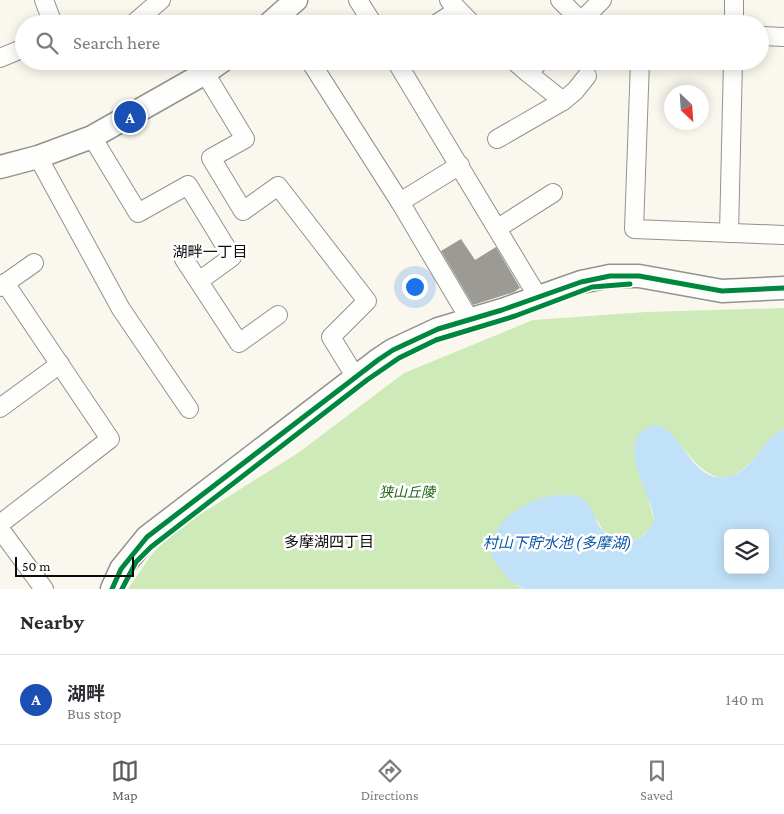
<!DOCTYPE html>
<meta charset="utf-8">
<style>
:root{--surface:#fff;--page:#f2f2f3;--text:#2b2b33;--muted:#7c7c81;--line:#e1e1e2;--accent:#5f5e5a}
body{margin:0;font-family:"Crimson Pro","Noto Sans JP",serif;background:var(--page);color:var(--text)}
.controls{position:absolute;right:15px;bottom:15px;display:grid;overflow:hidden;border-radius:8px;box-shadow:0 2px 12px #0003}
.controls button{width:45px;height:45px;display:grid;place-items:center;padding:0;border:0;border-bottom:1px solid var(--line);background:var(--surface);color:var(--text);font:25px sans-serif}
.compass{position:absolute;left:664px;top:85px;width:45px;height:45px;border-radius:50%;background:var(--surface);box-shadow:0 2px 12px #0003;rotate:155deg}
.scale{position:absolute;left:15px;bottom:12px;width:119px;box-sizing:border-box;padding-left:5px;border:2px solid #0b0b0b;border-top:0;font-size:14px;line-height:18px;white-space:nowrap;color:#0b0b0b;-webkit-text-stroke:4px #fff;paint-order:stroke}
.you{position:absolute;left:414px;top:286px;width:18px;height:18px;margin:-12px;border:4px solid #fff;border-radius:50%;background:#1a73e8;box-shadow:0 0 0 8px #1a73e833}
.badge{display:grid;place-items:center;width:32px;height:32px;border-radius:50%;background:var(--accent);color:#fff;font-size:16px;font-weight:700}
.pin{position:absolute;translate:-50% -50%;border:2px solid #fff;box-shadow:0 1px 5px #0006}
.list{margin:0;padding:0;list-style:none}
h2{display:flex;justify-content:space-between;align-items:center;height:65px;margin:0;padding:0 20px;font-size:21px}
h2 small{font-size:16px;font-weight:400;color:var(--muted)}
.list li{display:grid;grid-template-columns:32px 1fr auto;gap:15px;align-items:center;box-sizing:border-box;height:90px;padding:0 20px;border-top:1px solid var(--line)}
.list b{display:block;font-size:19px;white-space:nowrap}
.list p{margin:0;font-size:16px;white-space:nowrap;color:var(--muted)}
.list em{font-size:16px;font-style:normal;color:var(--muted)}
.icon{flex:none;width:28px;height:28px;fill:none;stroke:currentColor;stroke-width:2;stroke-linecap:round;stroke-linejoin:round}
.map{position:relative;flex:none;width:784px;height:589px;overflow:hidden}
.search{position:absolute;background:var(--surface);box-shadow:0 2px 12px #0003;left:15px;right:15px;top:15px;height:55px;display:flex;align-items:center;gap:12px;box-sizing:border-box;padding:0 18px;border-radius:28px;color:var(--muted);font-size:19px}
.sheet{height:155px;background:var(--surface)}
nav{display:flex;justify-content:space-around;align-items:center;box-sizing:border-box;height:70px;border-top:1px solid var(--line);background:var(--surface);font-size:14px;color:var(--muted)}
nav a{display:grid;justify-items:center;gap:2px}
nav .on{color:var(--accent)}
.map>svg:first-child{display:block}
</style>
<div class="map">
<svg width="784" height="589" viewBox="0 0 784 589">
<rect width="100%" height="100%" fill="#faf8ee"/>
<!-- forest -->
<path fill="#cfeab9" d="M784 308V429C774 434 769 442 762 450 730 488 713 486 683 448L649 501 653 516V524L649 530 638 539 630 541H621L603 531 597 520 571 496 560 495 543 498 509 515 518 586 524 589H128L152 554 175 530 298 453 404 373 533 320 646 312Z"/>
<!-- water -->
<path fill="#c1e1f8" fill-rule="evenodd" d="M654 425C681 426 691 483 726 477 755 472 761 439 784 429V589H524L508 579 492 557C492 550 492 542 495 535 504 508 553 488 579 497 594 502 593 520 602 530 610 538 627 544 638 539 643 536 651 529 653 523 659 500 607 439 654 425ZM728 533H765V570H728Z"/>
<!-- building -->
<polygon fill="#9c9a94" points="461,239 475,260 496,247 520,288 514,292 473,305 441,251"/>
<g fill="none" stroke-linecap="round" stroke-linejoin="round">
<!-- minor casing -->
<g stroke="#93928d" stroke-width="20">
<g id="minor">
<polyline points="44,0 53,24"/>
<polyline points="358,0 373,24"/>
<polyline points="449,0 472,24"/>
<polyline points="560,0 581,21 602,0"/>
<polyline points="133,24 161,0"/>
<polyline points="436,24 458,10"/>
<polyline points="734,24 734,0"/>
<polyline points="760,36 784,37"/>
<polyline points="0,58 24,48"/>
<polyline points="310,61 400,202 470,320"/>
<polyline points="396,61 538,297"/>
<polyline points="514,61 528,73 540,61"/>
<polyline points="640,61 634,229 784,235"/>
<polyline points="205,73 245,139 211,158 243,211 278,186 367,301 331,337 355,376"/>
<polyline points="563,101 575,91 587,76"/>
<polyline points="92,137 138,213 188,185 232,257 199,281"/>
<polyline points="497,139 563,101 528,73"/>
<polyline points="38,157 121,309 189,409"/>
<polyline points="400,202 460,165"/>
<polyline points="498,228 553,193"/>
<polyline points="729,233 733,61"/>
<polyline points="184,259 239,343 278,315"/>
<polyline points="0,287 34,263"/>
<polyline points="0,408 60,364"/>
<polyline points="0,524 110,439 5,283"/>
<polyline points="0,529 44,589"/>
</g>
</g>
<!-- tertiary casing -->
<g stroke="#93928d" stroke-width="25">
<g id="tertiary">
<polyline points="269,24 296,0"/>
<polyline points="0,167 38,157 92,137 205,73 222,61"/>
<polyline points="112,589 121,569 147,537 378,360 393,350 438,329 502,310 581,282 610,276 639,276 722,291 784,288"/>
</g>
</g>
<!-- minor -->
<use href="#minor" stroke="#fefefc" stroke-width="18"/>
<!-- tertiary -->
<use href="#tertiary" stroke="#fefefc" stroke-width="22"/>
<!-- cycleway casing -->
<g stroke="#fff" stroke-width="8">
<g id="cycleway">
<polyline points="112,589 121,569 147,537 378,360 393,350 438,329 502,310 581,282 610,276 639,276 722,291 784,288"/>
<polyline points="122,589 136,562 151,547 367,380 399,358 436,340 515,316 592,287 630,284"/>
</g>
</g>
<!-- cycleway -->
<use href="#cycleway" stroke="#00873e" stroke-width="5"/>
</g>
<g text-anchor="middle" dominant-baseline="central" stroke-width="5" stroke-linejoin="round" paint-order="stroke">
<!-- park labels -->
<g font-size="14" font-style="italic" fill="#216816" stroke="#fff">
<text x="407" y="492">狭山丘陵</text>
</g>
<!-- neighbourhood labels -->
<g font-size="15" fill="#0b0b0b" stroke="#fff">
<text x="210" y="252">湖畔一丁目</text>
<text x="329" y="542">多摩湖四丁目</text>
</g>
<!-- water labels -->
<g font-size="15" font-style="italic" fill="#0a57a7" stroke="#fff">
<text x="557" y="543">村山下貯水池 (多摩湖)</text>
</g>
</g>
</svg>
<div class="controls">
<button><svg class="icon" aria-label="layers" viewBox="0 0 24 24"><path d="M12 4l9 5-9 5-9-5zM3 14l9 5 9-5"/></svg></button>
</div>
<svg class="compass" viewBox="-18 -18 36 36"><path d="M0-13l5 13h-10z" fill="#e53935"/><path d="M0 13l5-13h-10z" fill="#7c7c81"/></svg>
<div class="scale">50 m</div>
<div class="you"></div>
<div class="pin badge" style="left:130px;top:117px;background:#1a4fb4">A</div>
<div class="search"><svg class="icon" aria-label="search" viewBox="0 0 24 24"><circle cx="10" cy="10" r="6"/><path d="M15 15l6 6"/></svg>Search here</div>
</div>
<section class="sheet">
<h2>Nearby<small></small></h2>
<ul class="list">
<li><span class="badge" style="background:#1a4fb4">A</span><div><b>湖畔</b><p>Bus stop</p></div><em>140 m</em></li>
</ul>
</section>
<nav>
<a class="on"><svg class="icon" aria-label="map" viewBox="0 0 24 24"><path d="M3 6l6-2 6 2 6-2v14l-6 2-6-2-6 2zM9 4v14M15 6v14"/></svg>Map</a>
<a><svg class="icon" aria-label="directions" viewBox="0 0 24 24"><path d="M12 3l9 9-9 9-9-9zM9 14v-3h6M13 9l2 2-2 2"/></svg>Directions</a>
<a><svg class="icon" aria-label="saved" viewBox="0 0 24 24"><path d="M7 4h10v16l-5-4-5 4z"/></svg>Saved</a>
</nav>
